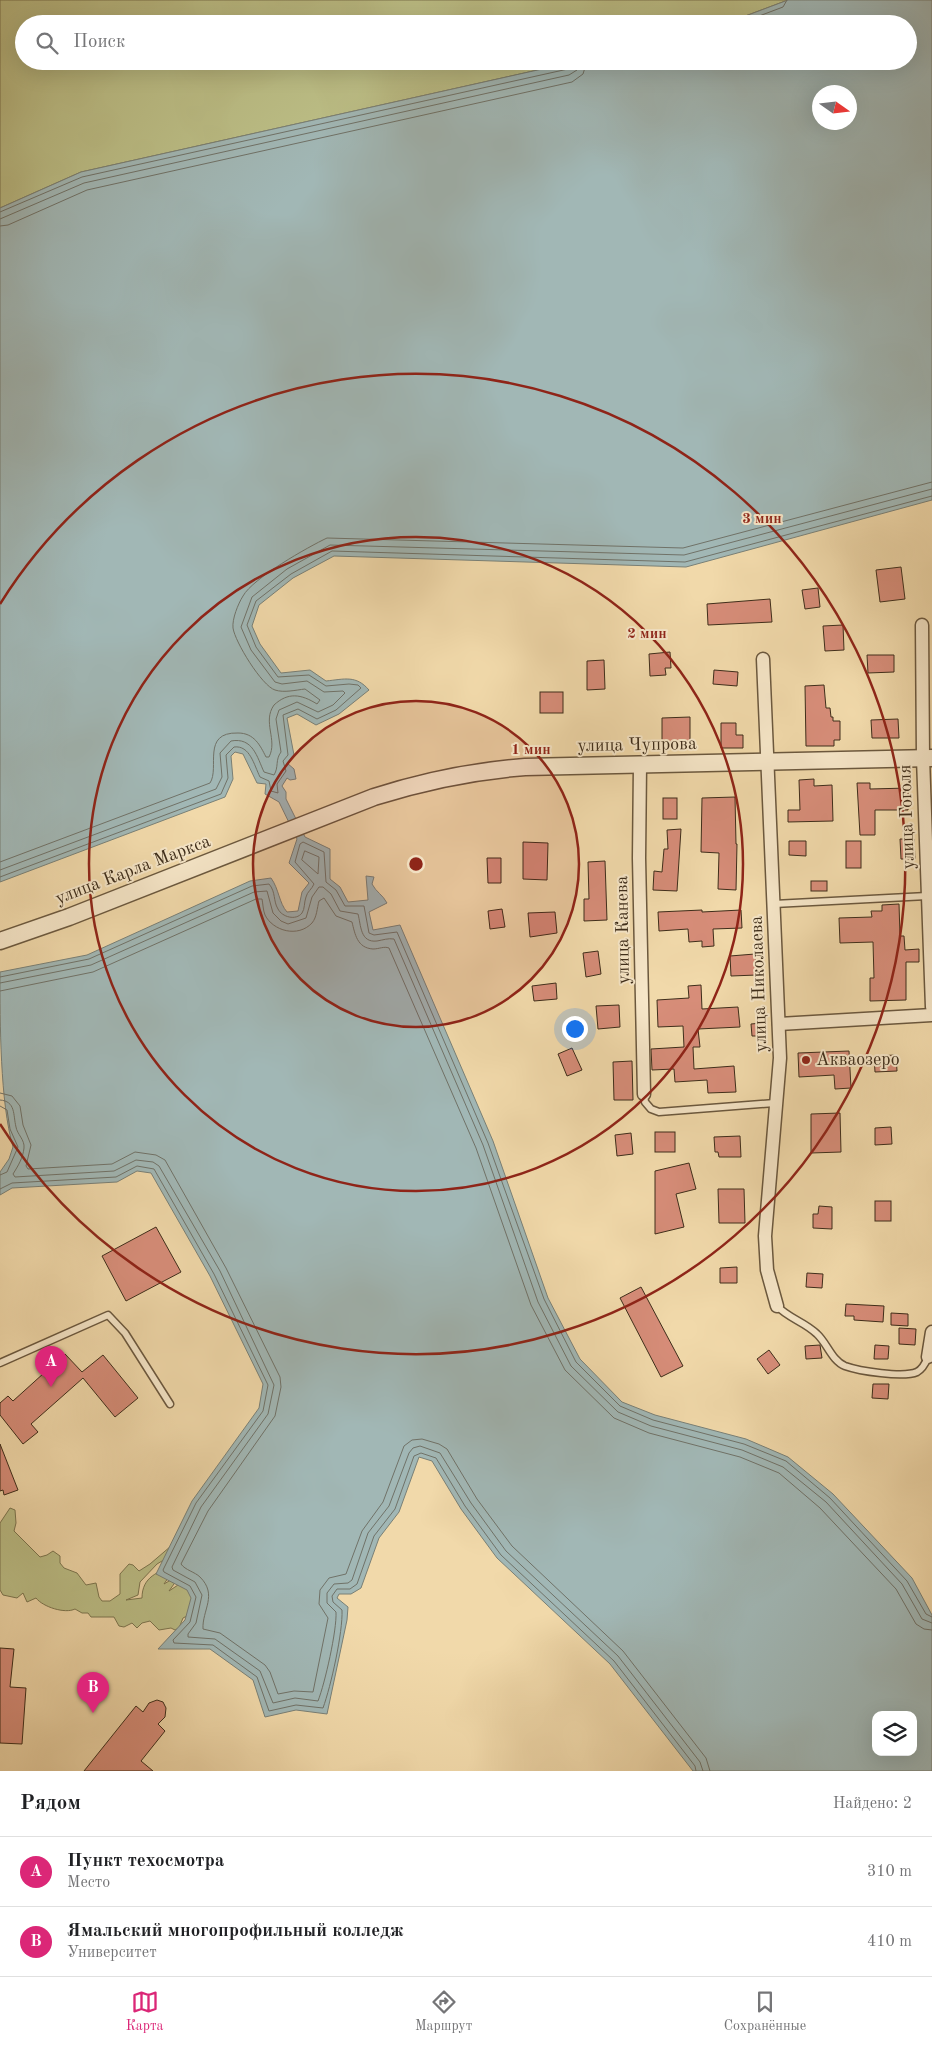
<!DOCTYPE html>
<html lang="ru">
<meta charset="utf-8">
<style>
:root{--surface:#fff;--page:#f2f2f2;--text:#202124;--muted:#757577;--line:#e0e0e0;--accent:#db2777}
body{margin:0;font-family:"Old Standard TT",serif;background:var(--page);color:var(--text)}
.controls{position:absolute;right:15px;bottom:15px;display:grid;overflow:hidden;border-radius:10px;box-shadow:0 5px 20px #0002}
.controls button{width:45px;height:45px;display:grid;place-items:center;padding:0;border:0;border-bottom:1px solid var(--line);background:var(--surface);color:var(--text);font:25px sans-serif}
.compass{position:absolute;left:812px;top:85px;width:45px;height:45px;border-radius:50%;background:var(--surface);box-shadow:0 5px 20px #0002;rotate:104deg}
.you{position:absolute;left:574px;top:1028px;width:18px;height:18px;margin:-12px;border:4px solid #fff;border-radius:50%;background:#1a73e8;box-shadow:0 0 0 8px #1a73e833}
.badge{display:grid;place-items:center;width:32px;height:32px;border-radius:50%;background:var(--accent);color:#fff;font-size:16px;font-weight:700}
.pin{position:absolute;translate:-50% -41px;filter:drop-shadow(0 1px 2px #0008)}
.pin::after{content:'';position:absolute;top:26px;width:18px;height:15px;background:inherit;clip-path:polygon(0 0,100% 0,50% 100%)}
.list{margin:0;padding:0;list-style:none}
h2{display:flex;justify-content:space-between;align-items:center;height:65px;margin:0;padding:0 20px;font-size:21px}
h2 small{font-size:16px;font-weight:400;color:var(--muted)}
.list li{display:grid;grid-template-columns:32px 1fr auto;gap:15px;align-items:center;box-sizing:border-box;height:70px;padding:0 20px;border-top:1px solid var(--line)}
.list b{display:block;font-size:19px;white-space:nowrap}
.list p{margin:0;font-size:16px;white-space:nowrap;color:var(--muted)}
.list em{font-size:16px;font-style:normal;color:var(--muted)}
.icon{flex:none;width:28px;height:28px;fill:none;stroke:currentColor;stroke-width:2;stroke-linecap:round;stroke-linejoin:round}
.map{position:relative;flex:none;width:932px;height:1771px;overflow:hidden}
.search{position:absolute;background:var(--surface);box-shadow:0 5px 20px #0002;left:15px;right:15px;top:15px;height:55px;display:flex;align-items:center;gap:12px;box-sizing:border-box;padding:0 18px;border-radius:28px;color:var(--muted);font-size:19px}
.sheet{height:205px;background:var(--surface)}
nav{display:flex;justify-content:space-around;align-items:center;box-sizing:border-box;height:70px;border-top:1px solid var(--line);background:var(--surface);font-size:14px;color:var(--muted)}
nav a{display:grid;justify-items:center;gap:2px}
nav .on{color:var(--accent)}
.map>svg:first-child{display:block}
</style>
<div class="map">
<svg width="932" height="1771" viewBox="0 0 932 1771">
<rect width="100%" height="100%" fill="#f1d9aa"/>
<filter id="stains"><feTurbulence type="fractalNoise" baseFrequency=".004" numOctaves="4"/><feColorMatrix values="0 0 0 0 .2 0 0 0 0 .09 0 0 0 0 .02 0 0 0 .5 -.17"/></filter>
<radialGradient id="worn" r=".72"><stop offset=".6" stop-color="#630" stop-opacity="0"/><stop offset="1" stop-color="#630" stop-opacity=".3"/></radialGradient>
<!-- green -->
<g fill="#bcbf87" stroke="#7d7650">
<polygon points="0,0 788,0 724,24 24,24 24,61 578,61 81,172 0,208"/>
<path d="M10 1508 15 1510 16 1523 14 1531 40 1557 47 1555 53 1551 60 1556V1563L64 1568 77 1573 86 1585 96 1583 99 1597 102 1601H110L120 1594V1574L129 1564 133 1565 139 1571 150 1564 171 1546 167 1558 157 1564 140 1582 138 1595 126 1600 142 1598C142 1577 158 1571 176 1566L164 1584 181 1574 169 1591 184 1581 195 1594 187 1616 183 1618 179 1628 175 1630 171 1628 159 1630 150 1621 142 1623 137 1628 132 1623 124 1627 119 1626 114 1617H91L88 1613H82L75 1609C65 1614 43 1607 36 1598L27 1602 23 1593 17 1598 3 1595 0 1590V1523Z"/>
</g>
<!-- water -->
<path fill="#a1b7b5" stroke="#798077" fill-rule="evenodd" d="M788 0H932V500L686 567 334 556 293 578 259 605 252 626 260 644 281 673 310 670 326 681C345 679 356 675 369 690L339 714 316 725 297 714 287 718 294 755 287 763 294 769 296 779 290 780 287 778 282 786 286 792V799L305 837 330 849V879L340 887 348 902 368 900 366 876 374 877 372 884C376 892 383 895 387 903L369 912 373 930 400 925 493 1141 548 1298 580 1359 622 1402 655 1415 746 1439 788 1457 833 1494 912 1578 932 1615V1771H693L610 1664 497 1558 461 1509 432 1461 419 1457 399 1512 379 1538 361 1588 351 1594H339L337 1598 348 1607 347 1620 327 1714 296 1710 265 1717 253 1680 210 1649H158L185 1620 191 1598 187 1590 156 1574 192 1501 259 1408 263 1384 210 1276 151 1173 137 1171 117 1182 12 1188 0 1195V1172L9 1159 13 1147C0 1102 0 1023 0 972L87 955 250 881 271 878C279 889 279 903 287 912L298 911 302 892 309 883 289 863 297 839 279 802 265 794 266 784 257 783 243 754 235 752 231 756 233 779 225 797 0 882V208L81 172 578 61H908V24H724ZM820 92H850V122H820ZM876 1715H913V1752H876Z"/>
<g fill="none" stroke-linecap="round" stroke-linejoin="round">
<!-- shore -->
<g stroke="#707268" stroke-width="1">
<polyline points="738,24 783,7 787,0"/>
<polyline points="0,212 82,177 568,69 572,66 573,61"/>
<polyline points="0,219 84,183 569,75 577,70 579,61"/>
<polyline points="0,226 8,225 87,190 572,82 583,74 587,61"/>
<polygon points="305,851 319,857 318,874 302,860"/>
<path d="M0 862 210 783C220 768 201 732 238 733 254 733 260 745 266 757H269C278 740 262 722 274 705 288 692 301 694 317 704L320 700 305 689C296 690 284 693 275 690 262 686 235 642 233 628 232 619 238 604 243 596 253 578 308 547 327 538L683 548 932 482"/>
<path d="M0 870 216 789 222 777 220 753 231 741C253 737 257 757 264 772L274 775C279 767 275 760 281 752L276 719 279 710 297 702 318 712 333 705 345 693 343 691 324 692 307 681 282 684 275 682 251 650 241 627 252 597 287 569 330 545 684 555 932 489"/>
<path d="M0 877 221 794 228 778 226 755 234 747C250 745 254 765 260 777L269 781 271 791 278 793 277 784 286 771 283 761 288 755 283 715 298 709 317 719 336 710 361 688 358 685 349 684 326 686 309 675 278 677 256 647 247 625 256 601 291 574 332 551 685 562 932 496"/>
<path d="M0 977 89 959 252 886 269 884C276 892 273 901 278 909 282 917 296 921 302 913 305 909 304 902 306 897 307 892 312 889 314 884L295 862 300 844 303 842 324 852 326 882 336 890 345 906H364L369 933 374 935 397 932 488 1143 544 1299 576 1362 620 1406 653 1420 744 1444 786 1461 830 1498 907 1581 926 1614 932 1617"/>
<path d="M0 983 91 965 254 892 267 891 273 913 281 921 288 924 306 918 312 897 319 887H323L331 894 340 911 358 914C361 925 360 943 377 941 383 940 388 938 394 939L483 1145 538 1302 571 1366 618 1412 651 1426 742 1450 783 1467 826 1502 902 1584 922 1619 932 1623"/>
<path d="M0 991 93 972 256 899H262C263 904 263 910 265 915 273 931 298 938 312 923 317 917 317 908 319 901L324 898 336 916 352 922C355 934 357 948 373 949 379 949 384 946 389 948L476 1148 531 1305 565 1370 614 1418 649 1433 740 1457 779 1473 820 1508 896 1589 916 1624 924 1629 932 1630"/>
<path d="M0 1093 12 1096 20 1106 23 1125 31 1145 26 1166 28 1169 112 1164 135 1152 156 1155 165 1160 226 1268 280 1377 281 1387 275 1416 208 1511 181 1564C185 1570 195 1572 200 1577 218 1595 202 1610 203 1629L220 1633 265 1665 270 1672 278 1694 294 1691 313 1692 328 1618 319 1604 320 1590 329 1578 346 1574 362 1531 383 1502 404 1446 412 1440 422 1439 439 1444 447 1449 477 1499 512 1546 623 1651 706 1758 710 1771"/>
<path d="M0 1100C16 1101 13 1115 16 1127 17 1134 25 1140 24 1148 23 1158 18 1166 13 1174L15 1177 114 1171 136 1160 153 1162 159 1166 220 1271 274 1385 268 1414 201 1507 172 1567 173 1570 195 1582 202 1595 196 1623 188 1634V1637L215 1639 260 1671 273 1703 295 1698 318 1701C325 1683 337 1630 336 1612L327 1603V1593L334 1584 348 1583 352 1580 368 1533 389 1506 409 1453 413 1448 420 1446 440 1453 471 1503 506 1551 618 1656 700 1762 703 1771"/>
<polyline points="0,1106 7,1110 10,1129 18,1147 7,1172 0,1175"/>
<path d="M0 1189 12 1183 116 1177 137 1166 154 1169 214 1274 268 1385 263 1411 196 1503 163 1570 164 1572 190 1586 196 1597 190 1622 173 1640 174 1643 213 1645 257 1677 269 1711 296 1705 323 1708C331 1686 343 1632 342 1610L333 1602 332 1596 337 1589H350L357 1584 374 1536 395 1509 414 1456 421 1453 436 1458 465 1506 501 1555 614 1661 695 1766 696 1771"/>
</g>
</g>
<!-- building -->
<g fill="#d78d79" stroke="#3e2d1a">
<polygon points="901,567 905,599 880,602 876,570"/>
<polygon points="818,588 820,607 805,609 802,590"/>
<polygon points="770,599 772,622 708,625 707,604"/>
<polygon points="843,625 844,650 825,651 823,626"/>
<polygon points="670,652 671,668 665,668 666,675 650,676 649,654"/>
<polygon points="867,655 894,655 894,672 868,673"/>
<polygon points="604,660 605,689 587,690 587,661"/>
<polygon points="714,670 738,672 737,686 713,684"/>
<polygon points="824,685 826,708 830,708 831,717 833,717 833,721 840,721 840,740 834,740 834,746 806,746 805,686"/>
<rect x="540" y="692" width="23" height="21"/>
<polygon points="690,717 690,741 662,742 662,718"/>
<polygon points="898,719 899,738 872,738 871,720"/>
<polygon points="721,723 736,723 736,735 743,735 743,748 721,748"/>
<polygon points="814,779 814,786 832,785 833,821 788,822 788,810 800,810 799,780"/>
<polygon points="857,783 870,783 870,789 908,788 908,810 875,810 875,835 860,835"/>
<polygon points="735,797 736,844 737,844 736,890 718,889 719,853 701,852 702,798"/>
<rect x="663" y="798" width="14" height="21"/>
<polygon points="681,829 677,891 653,890 654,871 662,872 664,849 668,849 667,830"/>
<polygon points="900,839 914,839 915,859 901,859"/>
<polygon points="789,841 806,841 806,856 789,855"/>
<rect x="846" y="841" width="15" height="27"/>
<polygon points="523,842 548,843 547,880 523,879"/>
<polygon points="487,858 501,858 501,883 488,883"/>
<polygon points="605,861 607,920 584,921 584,899 589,899 588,862"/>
<rect x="811" y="881" width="16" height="10"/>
<polygon points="899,904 900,936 904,936 905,950 919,949 919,962 906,962 906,1000 870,1001 870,978 874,978 873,942 840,943 839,918 872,917 871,911 882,911 882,905"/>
<polygon points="502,909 505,927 490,929 488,911"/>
<polygon points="702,910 702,912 741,910 742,928 713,929 714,946 702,947 702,941 689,942 688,929 659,931 658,912"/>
<polygon points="555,912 557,933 530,937 528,913"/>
<polygon points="598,951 601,974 586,977 583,953"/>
<polygon points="755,954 757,975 731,976 730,956"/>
<polygon points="556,983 557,999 534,1001 532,986"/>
<polygon points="701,985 702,1009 738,1007 740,1027 698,1029 700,1047 693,1047 694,1069 734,1066 736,1092 708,1093 707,1080 675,1082 674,1069 652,1070 651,1049 684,1047 683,1026 658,1027 657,1000 689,998 688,986"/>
<polygon points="619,1005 620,1027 598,1029 596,1006"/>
<polygon points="762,1023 762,1036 752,1036 751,1024"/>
<polygon points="572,1048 582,1070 567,1076 558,1054"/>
<polygon points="849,1051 851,1088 835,1089 834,1075 799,1077 798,1053"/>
<polygon points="896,1055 897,1071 875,1072 874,1056"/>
<polygon points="632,1061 633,1100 614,1100 613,1062"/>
<polygon points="840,1113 841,1152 811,1153 811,1114"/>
<polygon points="891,1127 892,1144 875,1145 875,1128"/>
<rect x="655" y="1132" width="20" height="20"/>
<polygon points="631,1133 633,1154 617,1156 615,1135"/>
<polygon points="740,1136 741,1157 719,1157 718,1152 715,1152 714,1137"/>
<polygon points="689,1163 696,1189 676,1194 684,1227 655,1234 655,1171"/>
<polygon points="718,1189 744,1189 745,1223 719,1223"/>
<rect x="875" y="1201" width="16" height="20"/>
<polygon points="819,1206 832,1207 832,1229 813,1228 813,1214 818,1214"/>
<polygon points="156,1227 181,1272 126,1301 102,1256"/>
<polygon points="737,1267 737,1283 720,1283 720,1268"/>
<polygon points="807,1273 823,1274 822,1288 806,1287"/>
<polygon points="641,1287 683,1366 661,1377 620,1298"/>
<polygon points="846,1304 884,1306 883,1322 854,1320 854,1316 845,1316"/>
<polygon points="891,1313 908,1314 908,1326 891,1325"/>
<polygon points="899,1328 916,1329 915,1345 899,1344"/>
<polygon points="820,1345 822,1358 806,1359 805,1346"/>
<polygon points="875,1345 889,1346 888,1359 874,1359"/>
<polygon points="769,1350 780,1365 768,1374 757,1359"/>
<polygon points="65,1354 82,1372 103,1355 138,1398 115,1417 83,1378 31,1424 38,1432 23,1444 0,1415 0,1403 8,1396 13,1401"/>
<polygon points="873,1384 889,1384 888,1399 872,1398"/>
<polygon points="0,1444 18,1490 4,1495 3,1490 0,1491"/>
<polygon points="0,1648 14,1649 10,1687 26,1688 22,1744 0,1743"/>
<polygon points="157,1700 163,1702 166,1708 165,1717 158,1724 165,1731 141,1761 153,1771 84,1771 136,1706 143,1712 149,1703"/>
</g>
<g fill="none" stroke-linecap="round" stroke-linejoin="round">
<!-- service casing -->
<g stroke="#6b583e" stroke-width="9">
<g id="service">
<polyline points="774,904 927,896"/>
<polyline points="644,1094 645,1102 651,1109 659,1112 775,1103"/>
<path d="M777 1306C788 1318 805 1322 817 1334 827 1343 832 1361 845 1366 859 1371 903 1378 917 1372 923 1369 926 1362 928 1357"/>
<polyline points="0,1363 108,1315 125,1333 170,1404"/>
</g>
</g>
<!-- minor casing -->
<g stroke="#6b583e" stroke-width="15">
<g id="minor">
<polyline points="922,625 923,758 932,1007"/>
<polyline points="763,659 780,1058 765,1236 767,1270 777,1306"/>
<polyline points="640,765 639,858 644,1094"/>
<polyline points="779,1024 932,1015"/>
<polyline points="928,1357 932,1332"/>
</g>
</g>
<!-- tertiary casing -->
<g stroke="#6b583e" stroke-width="19">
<path id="tertiary" d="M0 941 69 917 374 797C424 781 473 771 525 767L932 758"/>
</g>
<!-- service -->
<use href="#service" stroke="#f6e6c8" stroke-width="6"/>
<!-- minor -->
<use href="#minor" stroke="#f6e6c8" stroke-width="12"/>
<!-- tertiary -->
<use href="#tertiary" stroke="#f6e6c8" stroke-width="16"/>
</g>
<!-- distance rings -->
<circle cx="416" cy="864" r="163" fill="#8f2418" fill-opacity=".12"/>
<g fill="none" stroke="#8f2418" stroke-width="2.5">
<circle cx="416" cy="864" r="163"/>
<circle cx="416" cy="864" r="327"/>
<path d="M0 604A490 490 0 1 1 0 1124"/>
</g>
<!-- markers -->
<circle fill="#8f2418" stroke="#f6e6c8" stroke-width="2" cx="806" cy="1060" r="5"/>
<g text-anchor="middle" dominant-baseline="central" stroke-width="4" stroke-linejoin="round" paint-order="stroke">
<!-- street labels -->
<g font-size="18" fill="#3e2d1a" stroke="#f6e6c8">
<text transform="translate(637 745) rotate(-1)">улица Чупрова</text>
<text transform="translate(907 817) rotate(-92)">улица Гоголя</text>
<text transform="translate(133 870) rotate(-21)">улица Карла Маркса</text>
<text transform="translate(623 930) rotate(-91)">улица Канева</text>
<text transform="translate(759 984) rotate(-92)">улица Николаева</text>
</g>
<!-- poi labels -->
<g font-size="18" fill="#3e2d1a" stroke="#f6e6c8" text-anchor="start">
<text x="816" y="1060">Акваозеро</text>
</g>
</g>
<circle cx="416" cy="864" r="8" fill="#8f2418" stroke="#f6e6c8" stroke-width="2.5"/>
<g font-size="15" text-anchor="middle" font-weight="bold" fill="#8f2418" stroke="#f6e6c8" stroke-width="4" stroke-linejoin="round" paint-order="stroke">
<text x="762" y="523">3 мин</text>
<text x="647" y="638">2 мин</text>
<text x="531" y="754">1 мин</text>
</g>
<rect width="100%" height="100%" filter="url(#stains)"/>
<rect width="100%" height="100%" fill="url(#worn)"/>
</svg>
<div class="controls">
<button><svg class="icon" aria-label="layers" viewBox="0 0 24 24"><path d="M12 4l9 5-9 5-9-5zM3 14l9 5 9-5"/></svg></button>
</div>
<svg class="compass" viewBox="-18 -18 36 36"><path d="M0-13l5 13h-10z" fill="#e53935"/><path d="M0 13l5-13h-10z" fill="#757577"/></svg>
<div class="you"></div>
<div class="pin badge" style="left:51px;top:1387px">A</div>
<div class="pin badge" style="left:93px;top:1713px">B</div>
<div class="search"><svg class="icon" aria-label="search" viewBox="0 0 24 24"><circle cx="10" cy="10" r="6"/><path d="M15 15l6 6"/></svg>Поиск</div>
</div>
<section class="sheet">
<h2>Рядом<small>Найдено: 2</small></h2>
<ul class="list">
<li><span class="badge">A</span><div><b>Пункт техосмотра</b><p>Место</p></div><em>310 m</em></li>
<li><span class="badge">B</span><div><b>Ямальский многопрофильный колледж</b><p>Университет</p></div><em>410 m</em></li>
</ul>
</section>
<nav>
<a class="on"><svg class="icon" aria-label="map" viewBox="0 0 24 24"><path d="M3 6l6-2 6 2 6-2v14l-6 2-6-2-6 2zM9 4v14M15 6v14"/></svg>Карта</a>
<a><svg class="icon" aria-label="directions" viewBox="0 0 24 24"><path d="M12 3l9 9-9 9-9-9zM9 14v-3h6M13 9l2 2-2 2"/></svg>Маршрут</a>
<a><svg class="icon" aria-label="saved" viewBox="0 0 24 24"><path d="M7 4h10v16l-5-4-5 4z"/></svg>Сохранённые</a>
</nav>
